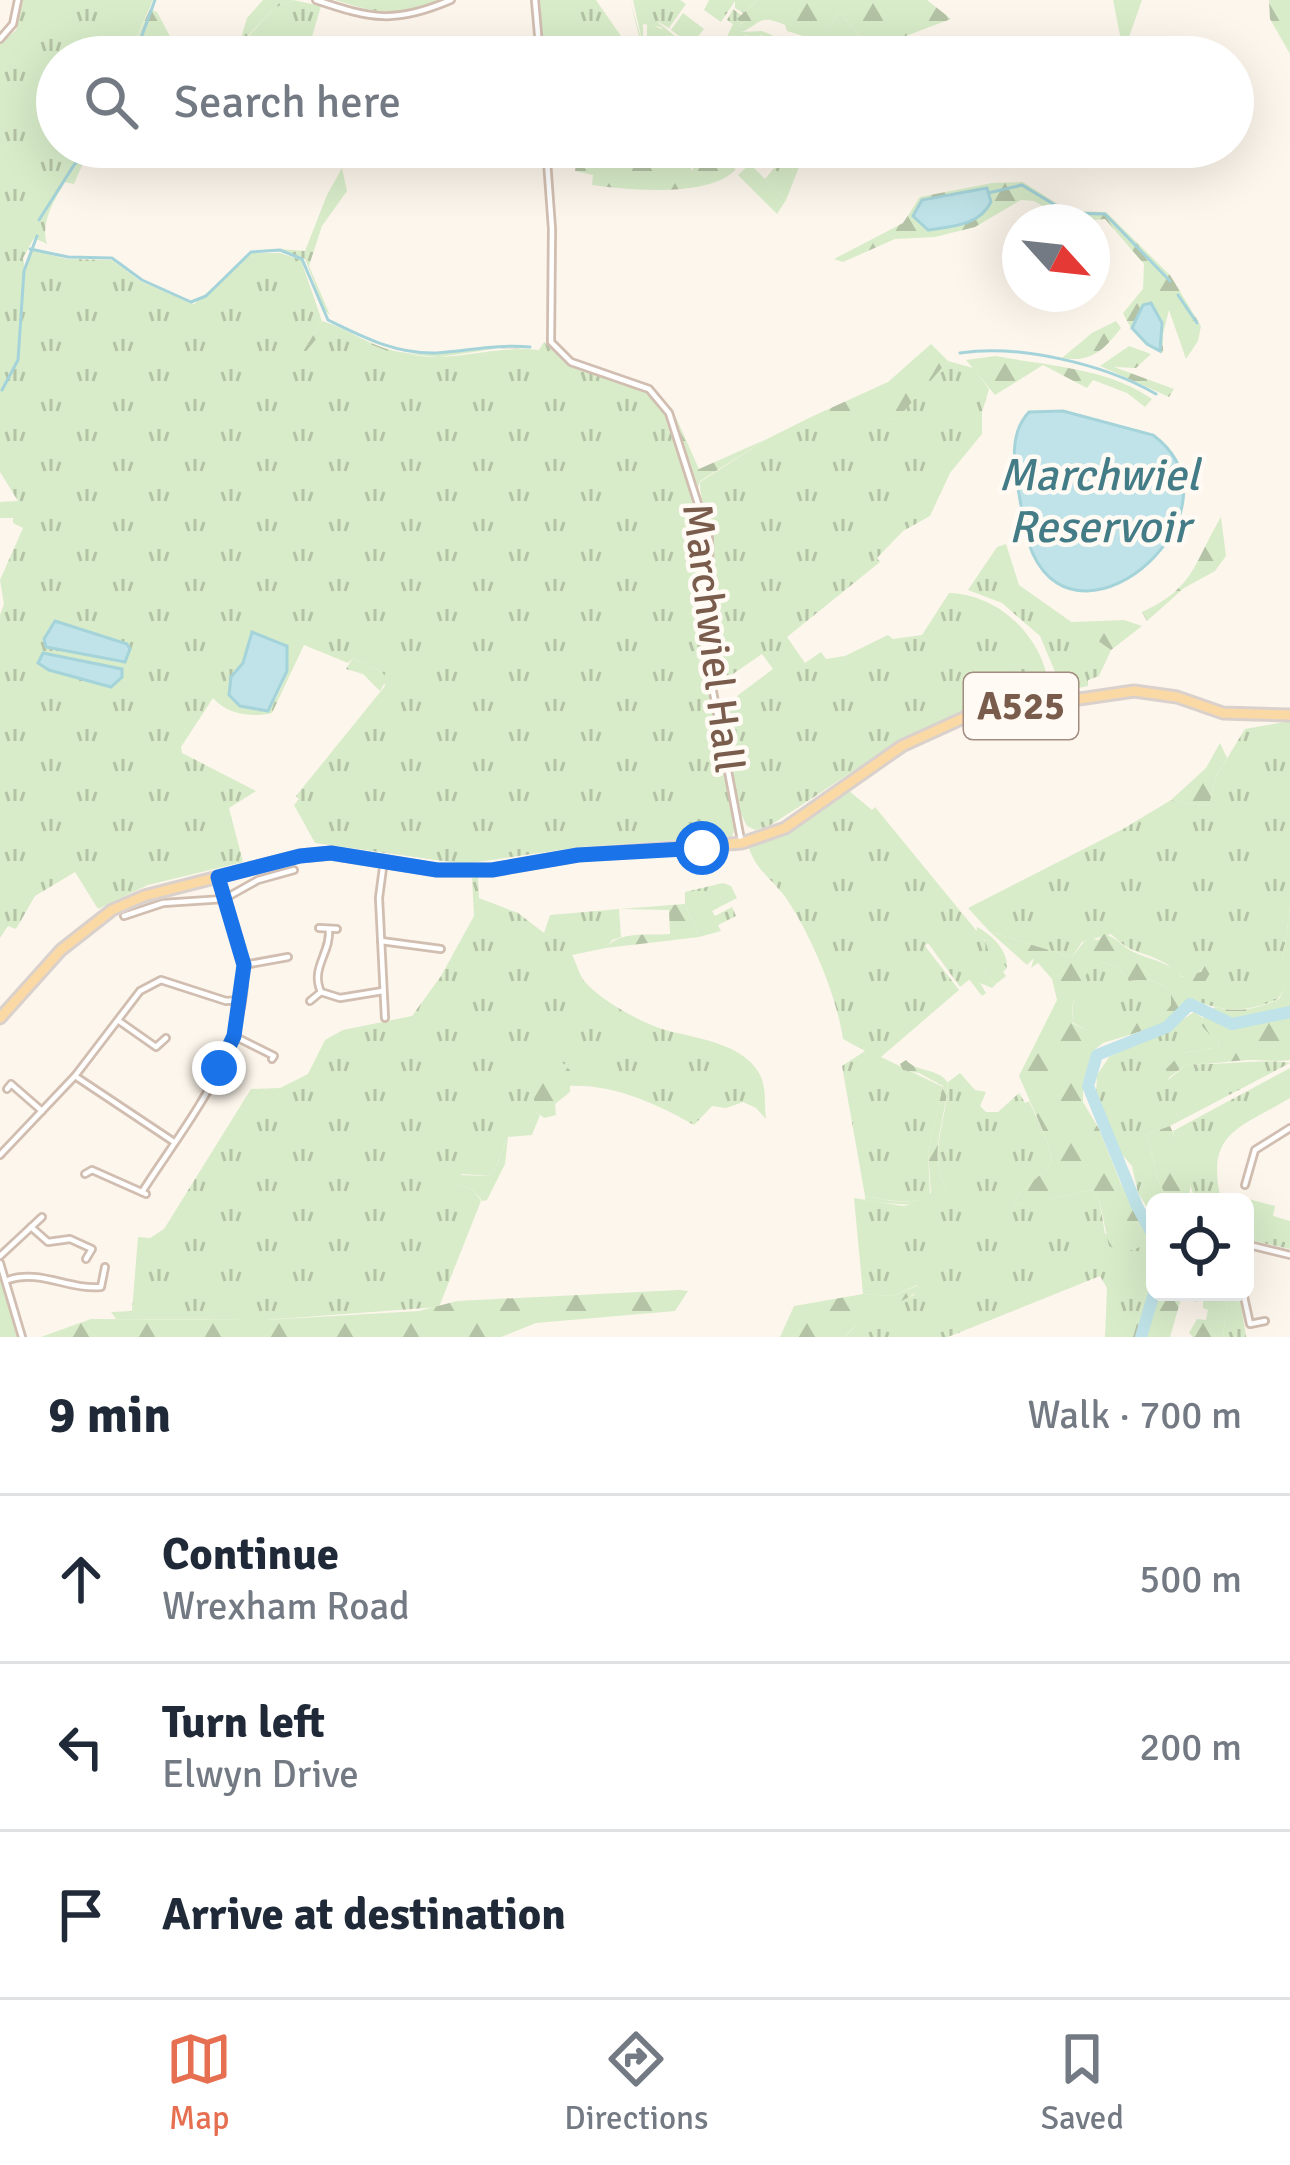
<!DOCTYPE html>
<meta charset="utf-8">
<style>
:root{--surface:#fff;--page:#f2f2f3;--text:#1f2937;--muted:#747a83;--line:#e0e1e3;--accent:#e76f51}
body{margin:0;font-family:Signika,sans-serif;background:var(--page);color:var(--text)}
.controls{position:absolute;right:36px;bottom:36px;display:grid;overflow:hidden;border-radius:18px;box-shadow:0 12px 48px #0002}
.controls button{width:108px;height:108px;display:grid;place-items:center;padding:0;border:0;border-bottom:3px solid var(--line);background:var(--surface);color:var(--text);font:60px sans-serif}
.compass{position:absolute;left:1002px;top:204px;width:108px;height:108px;border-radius:50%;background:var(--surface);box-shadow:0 12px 48px #0002;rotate:117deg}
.stop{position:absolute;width:36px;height:36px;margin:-27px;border:9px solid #1a73e8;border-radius:50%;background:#fff}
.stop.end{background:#1a73e8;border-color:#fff;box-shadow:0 3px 12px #0008}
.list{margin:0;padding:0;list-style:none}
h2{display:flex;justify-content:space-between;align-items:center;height:156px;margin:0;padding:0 48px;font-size:51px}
h2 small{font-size:39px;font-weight:400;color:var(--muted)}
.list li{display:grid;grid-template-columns:78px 1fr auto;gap:36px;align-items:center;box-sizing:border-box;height:168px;padding:0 48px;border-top:3px solid var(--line)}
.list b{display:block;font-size:45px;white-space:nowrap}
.list p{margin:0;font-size:39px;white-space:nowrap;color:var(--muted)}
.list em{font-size:39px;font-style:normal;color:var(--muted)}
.icon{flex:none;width:66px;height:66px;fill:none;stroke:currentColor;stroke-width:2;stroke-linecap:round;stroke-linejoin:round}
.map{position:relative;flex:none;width:1290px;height:1337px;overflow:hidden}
.search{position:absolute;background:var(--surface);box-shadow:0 12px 48px #0002;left:36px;right:36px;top:36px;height:132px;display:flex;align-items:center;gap:30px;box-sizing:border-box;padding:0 42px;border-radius:66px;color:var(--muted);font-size:45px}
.sheet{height:660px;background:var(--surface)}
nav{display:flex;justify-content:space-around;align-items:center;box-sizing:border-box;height:168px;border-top:3px solid var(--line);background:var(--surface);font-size:33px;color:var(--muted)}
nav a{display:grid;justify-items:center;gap:6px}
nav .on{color:var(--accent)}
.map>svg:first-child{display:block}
</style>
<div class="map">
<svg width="1290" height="1337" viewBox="0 0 1290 1337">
<defs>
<pattern id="grass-tufts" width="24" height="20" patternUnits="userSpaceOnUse" patternTransform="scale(3)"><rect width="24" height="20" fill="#d8ecc9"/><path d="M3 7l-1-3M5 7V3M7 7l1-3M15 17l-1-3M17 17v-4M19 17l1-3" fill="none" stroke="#b4c2a5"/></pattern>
<pattern id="forest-firs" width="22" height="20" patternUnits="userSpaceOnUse" patternTransform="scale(3)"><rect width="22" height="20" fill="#d8ecc9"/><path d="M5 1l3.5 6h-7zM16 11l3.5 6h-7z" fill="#b4c2a5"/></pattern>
</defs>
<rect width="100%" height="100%" fill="#fdf6ec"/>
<!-- grass -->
<g fill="url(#grass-tufts)" fill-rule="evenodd">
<path d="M23 0H153L128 57H57V147H90L74 184 65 182C55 199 40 223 47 244L34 238 23 258 25 268 31 250 67 259 112 260 140 281 194 304 252 253H280L301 260 322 321 299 358 326 326C364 340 393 356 435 357 470 357 504 346 539 350L544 342 566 363 647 393 662 407 702 525 707 570 704 657 736 827 732 836 581 847 464 864 315 843 294 805 299 799 296 796 385 686 382 672 353 658 348 663 304 645 272 713C252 718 226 714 213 698L181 747 182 753 256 791 229 808 243 862 148 885 98 909 75 872 35 896 16 929 8 926 0 938V615L4 604 0 580 23 528 13 523V518H0V502L18 501 0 472V44L16 30ZM49 628 127 644 130 649 121 663 46 647 44 639ZM252 632 281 642C295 667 282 689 268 711L240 706 230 677 243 663ZM104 667 122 670 101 685 49 670Z"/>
<polygon points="293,0 321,6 306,57 271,57 244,41 274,8"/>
<path d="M335 0H438C396 19 378 13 335 0Z"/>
<polygon points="540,0 596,0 625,42 599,57 543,57"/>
<polygon points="633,0 680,0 686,4 669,28 655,20 675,36 668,47 669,41 661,27 643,24 643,45"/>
<polygon points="709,0 757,0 743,13 735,8 735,1 721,22 704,10"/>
<polygon points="1113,0 1142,0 1128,40 1131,57 1121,40"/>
<polygon points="733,9 741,15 741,32 762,31 779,38 784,51 778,57 773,57 778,42 760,35 758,40 745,35 743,40 738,37 731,48 724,43 733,24 727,20"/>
<polygon points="683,13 704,29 688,49 671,47 679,36 671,30"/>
<polygon points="840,13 871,49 855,57 826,52 828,28"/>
<polygon points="468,147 535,156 543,147 543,154 517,163 467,153"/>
<polygon points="792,147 807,147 786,200 765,179 785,155 782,151"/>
<polygon points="342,168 347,191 322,226 309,266 330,315 339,322 325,311 305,259 281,249 257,247 305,251 327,195"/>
<path d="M948 361 973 368 989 389 982 412V434L950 473 930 516 903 531 877 558 880 562 787 637 805 663 821 652 826 659 845 656 888 635 893 639 922 635 949 593C1001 594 1048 642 1049 693 1020 707 982 704 951 717 885 745 829 789 769 826L755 830 747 826 740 812 721 708 773 669 762 654 717 685C712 636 717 587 712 538 710 519 699 499 700 482L767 439 811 417 815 429 897 418Z"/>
<polygon points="1006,544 1019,585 1111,650 1099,676 1088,680 1088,686 1063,691 1040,636 1002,603 968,590 997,547"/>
<path d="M1290 721V908L1283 958 1289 980 1278 999C1247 1013 1221 1013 1191 998L1213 968 1209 959C1204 967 1198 978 1188 978 1179 978 1172 966 1163 962 1141 950 1132 955 1111 934L1082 942 1072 957 990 932 968 908 1123 829 1171 800 1209 806 1215 778 1245 729Z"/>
<path d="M848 790 872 810 875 807 1007 968 1003 972 1006 976 996 984 985 972 994 960 960 987 928 943 925 946 959 990 881 1057 943 1087 928 1153 930 1196C908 1206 887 1200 865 1196L842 1066 865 1051 843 1039C837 997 812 937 788 901 775 881 756 871 749 848L799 826Z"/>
<path d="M472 877H478L479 898 518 913 544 933 550 915 619 909 621 937 612 940 606 948 572 955C576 962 579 974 584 981 602 1001 639 1022 665 1030 695 1038 742 1043 759 1073 767 1087 764 1104 766 1119L756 1108 743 1102 726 1108 712 1106 694 1125C657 1104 613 1084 570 1086V1070L553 1054 534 1096V1110L540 1115 532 1135 508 1137 492 1176 462 1174 453 1182 474 1191 481 1201 439 1307 265 1320 116 1319 111 1312 132 1311 138 1237 150 1238 164 1229 251 1089 280 1088 308 1074 325 1040 343 1030 412 1016 441 976 474 916Z"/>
<polygon points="723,883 731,886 737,898 712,911 715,916 732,907 736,916 718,925 721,931 699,937 685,904 685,892"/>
<path d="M1104 962 1117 967 1129 981C1147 979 1157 979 1171 992V1005L1164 1014 1086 1030 1072 1022C1074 990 1073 978 1104 962Z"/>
<path d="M1194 1012 1203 1018 1202 1026 1218 1034 1219 1047 1182 1053 1168 1080 1187 1064C1222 1066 1261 1058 1290 1063L1170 1126 1147 1134 1158 1180 1169 1202H1155V1220L1138 1193 1132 1166 1117 1149 1096 1094 1097 1075 1109 1057 1167 1030Z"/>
<path d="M1290 1068V1098C1239 1129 1205 1132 1221 1200L1237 1196 1275 1206 1273 1216 1290 1221V1249L1245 1239V1202H1202L1193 1193 1171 1140 1175 1137 1173 1131Z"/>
<path d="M960 1073 975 1090 986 1092 980 1106 986 1112H998L1019 1093 1025 1103 1029 1101 1046 1138 1052 1161C1042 1177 1018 1189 1013 1206L1042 1194 1050 1199 1092 1190 1099 1199 1105 1234 1152 1242 1155 1261 1133 1337H1105L1107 1288 1100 1276 948 1337H844L869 1315 914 1295 917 1285 893 1296 863 1294 854 1198 903 1206 951 1197C924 1158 947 1125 948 1082Z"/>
<polygon points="1228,1292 1239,1292 1246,1337 1223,1337"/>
</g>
<!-- forest -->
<g fill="url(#forest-firs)" fill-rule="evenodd">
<polygon points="263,0 293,0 274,8 239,45 247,18"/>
<polygon points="630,0 643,45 647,42 647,25 650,24 666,31 668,47 642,48"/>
<path d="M757 0H927L951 19 871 49 840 13 828 28 829 44 787 31 785 25C759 13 760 24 742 32L738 28 742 23 737 19Z"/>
<polygon points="1269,0 1290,0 1290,54 1270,19"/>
<polygon points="150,9 157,12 172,40 157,52 157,57 128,57"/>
<path d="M562 147H682L692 171 698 155 707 158 720 147 727 153 717 161 736 169C711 198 627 190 592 185L593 175 575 171 576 164 561 153Z"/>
<polygon points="750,164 786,200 777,214 738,175"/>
<path d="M1023 182 1069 211 1106 212 1170 275 1201 326 1198 341 1186 359 1169 310 1163 334V353C1143 344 1132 333 1123 313L1143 289 1144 264 1105 219 1072 222 1034 201 1021 200 975 227 935 237 895 239 843 262 834 259 903 223 920 197 992 183Z"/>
<path d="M322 321C347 328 368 345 394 351 439 360 484 344 529 349L501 348 439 357 393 353 326 327 294 366Z"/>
<path d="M1116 321 1121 328C1104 350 1091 363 1062 358L1092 333Z"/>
<polygon points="931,344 948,361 898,418 814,430 811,417 888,382"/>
<polygon points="1129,346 1151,354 1136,368 1114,367 1174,389 1169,397 1100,366"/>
<path d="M996 356C1048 366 1108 368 1152 399L1145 407 1127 393 1093 380 1087 388 1043 365 995 395 966 360Z"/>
<polygon points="674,413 699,469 767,439 700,481 698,488"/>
<path d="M1221 517 1226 556 1215 571 1184 588 1147 621 1142 612C1195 588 1193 564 1221 517Z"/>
<polygon points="1124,620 1142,626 1111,650 1071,622"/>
<polygon points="353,658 382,672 387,679 380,691 363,674 346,669"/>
<polygon points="1220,743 1227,758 1215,778 1209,806 1171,800 1206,768"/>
<path d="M685 904 699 937 606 948C619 930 650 936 670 934L669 910 619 909Z"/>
<path d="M1290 908V1060C1275 1062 1264 1060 1249 1060 1228 1061 1209 1065 1187 1064L1167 1079 1166 1069 1182 1053 1219 1047 1218 1035H1210L1202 1026 1203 1018 1215 1007C1239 1013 1256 1009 1279 999L1288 980 1283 958Z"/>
<path d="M977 927C992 935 1008 950 1007 968L997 957 985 972 996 984 992 988 980 983 986 993 982 996 969 979 996 957 989 953 985 940 976 936Z"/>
<path d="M990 932 1072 957 1087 938 1098 940 1104 934C1117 937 1124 949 1138 954 1156 961 1168 962 1182 977L1201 972 1210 957 1213 968 1200 990 1165 1024 1103 1043 1093 1051 1083 1082V1102L1099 1129 1121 1184 1149 1231 1153 1228 1152 1215 1155 1249 1148 1239 1143 1246 1124 1253 1109 1246 1099 1199 1092 1190 1050 1199 1042 1195 1013 1206C1017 1190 1042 1177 1052 1161L1046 1138 1019 1076 1057 1000 1052 979 1038 963 1031 968 1034 958 1027 965ZM1104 962 1117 967 1129 981C1147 979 1157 979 1171 992V1005L1164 1014 1117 1020 1086 1030 1072 1023C1072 993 1077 976 1104 962Z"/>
<polygon points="538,1054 553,1054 570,1070 570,1092 555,1104 556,1115 544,1118 534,1110 534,1096 526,1084 529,1067"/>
<path d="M906 1060C917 1073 940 1068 948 1083 945 1125 924 1160 952 1198 924 1209 894 1204 865 1200V1196C886 1200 913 1208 931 1193L928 1153 943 1086 919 1073 903 1070 900 1064Z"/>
<polygon points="1170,1126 1175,1137 1171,1140 1191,1175 1189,1202 1169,1202 1158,1180 1147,1134"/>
<polygon points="508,1137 505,1164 487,1200 482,1201 474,1191 453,1182 454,1175 492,1176"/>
<polygon points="1155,1261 1155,1292 1183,1292 1170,1337 1133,1337"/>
<path d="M921 1284 924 1287C898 1307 868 1312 844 1337H780L794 1306 863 1294 893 1296Z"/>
<polygon points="679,1290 688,1291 675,1311 536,1323 501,1337 41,1337 91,1319 265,1320 419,1311 457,1301"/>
<polygon points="1196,1292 1228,1292 1223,1337 1193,1337 1189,1333 1197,1319 1206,1320 1208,1310 1203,1308 1203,1300 1194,1302"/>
</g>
<!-- park -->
<polygon fill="#d8ecc9" points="0,1268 21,1337 0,1337"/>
<!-- water -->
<g fill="#bfe3e8" stroke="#a5d3da" stroke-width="3">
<path d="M987 188 991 202C979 226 952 226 928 230L913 216 922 200Z"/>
<polygon points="1151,303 1162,323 1160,351 1147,344 1132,328 1143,305"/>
<path d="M1063 411 1153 435C1252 509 1083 661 1033 554 1026 539 1023 516 1020 500 1015 470 1007 435 1029 412Z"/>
<polygon points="55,621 127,644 130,649 125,662 46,647 44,639"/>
<polygon points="252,632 287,646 287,671 268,711 240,706 229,695 231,677 243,663"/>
<polygon points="43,653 122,669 122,677 111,687 49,670 38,663"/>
</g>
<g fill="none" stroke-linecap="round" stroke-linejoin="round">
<!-- stream -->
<g stroke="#a5d3da" stroke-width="3">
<polyline points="134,57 155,0"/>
<polyline points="988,193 1022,185 1068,213 1105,214 1170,281"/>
<polyline points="39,220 74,165 91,147"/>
<path d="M30 249 68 257 112 258 142 280 191 302 206 296 251 252 280 250 302 259 328 320C363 337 395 354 436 353 468 351 497 344 530 347"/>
<polyline points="1178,295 1197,323"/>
<path d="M960 353C1019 344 1104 364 1156 394"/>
<polyline points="2,390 18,360 24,271 37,236"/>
</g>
<!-- river -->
<g stroke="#bfe3e8" stroke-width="12">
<polyline points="1155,1239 1137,1206 1088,1086 1097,1055 1167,1027 1190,1004 1232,1024 1290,1012"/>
<polyline points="1141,1337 1155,1290"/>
</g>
<!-- street casing -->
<g stroke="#d1beb0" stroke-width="10">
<g id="street">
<path d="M316 0C372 19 395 24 451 0"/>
<polyline points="535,0 540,57"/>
<polyline points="0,39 13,24 18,0"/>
<polyline points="546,147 552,229 551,342 571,362 649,389 669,413 709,538 711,681 741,840"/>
<polyline points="384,860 379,898 385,1018"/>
<polyline points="124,916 163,903 224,899 258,880 294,870"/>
<polyline points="319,928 337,929"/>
<polyline points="381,941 441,949"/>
<polyline points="244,965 288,957"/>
<path d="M321 992C310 968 331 953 329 929"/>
<polyline points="310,1001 321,992 340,998 383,991"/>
<polyline points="119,1021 156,1047 166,1038"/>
<polyline points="234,1036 274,1056 272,1059"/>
<polyline points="75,1076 174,1142"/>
<polyline points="7,1089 11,1084 42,1111"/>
<polyline points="0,1155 75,1076 140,991 161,980 226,1001 241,1000"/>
<polyline points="85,1174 92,1170 146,1194"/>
<polyline points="1245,1185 1255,1150 1290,1128"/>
<path d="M142 1192C184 1126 248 1051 244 968 243 940 226 907 219 879"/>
<polyline points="31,1227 48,1242 70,1239 92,1249 86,1259"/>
<polyline points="1245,1244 1290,1255"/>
<polyline points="0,1256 42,1217"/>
<polyline points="0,1263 22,1337"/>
<path d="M8 1280C39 1269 69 1290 101 1287L105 1267"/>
<polyline points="1243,1292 1250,1324 1265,1321"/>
</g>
</g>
<!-- primary casing -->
<g stroke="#dad1cd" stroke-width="15">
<polyline id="primary" points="0,1018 61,950 112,910 144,896 300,856 331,853 437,870 492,870 578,855 742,843 785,828 902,746 970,715 1134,691 1177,697 1223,713 1290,715"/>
</g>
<!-- street -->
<use href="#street" stroke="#fff" stroke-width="4.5"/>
<!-- primary -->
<use href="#primary" stroke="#fbd9a5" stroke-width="9"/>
</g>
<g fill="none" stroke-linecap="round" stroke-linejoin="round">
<!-- route -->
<polyline stroke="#1a73e8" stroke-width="15" points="219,1068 234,1036 244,965 218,877 300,856 331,853 437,870 492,870 578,855 702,848"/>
</g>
<g text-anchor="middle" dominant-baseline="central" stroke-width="9" stroke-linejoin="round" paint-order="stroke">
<!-- shield labels -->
<rect fill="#fffaf3" stroke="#a28b7f" stroke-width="3" x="964" y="673" width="114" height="66" rx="9"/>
<g font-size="39" font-weight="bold" fill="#7a5c4d">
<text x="1021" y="706">A525</text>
</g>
<!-- street labels -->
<g font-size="42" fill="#7a5c4d" stroke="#fffaf3">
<text transform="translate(713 638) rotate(83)">Marchwiel Hall</text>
</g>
<!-- water labels -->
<g font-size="45" font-style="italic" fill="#437c86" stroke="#fffaf3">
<text x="1099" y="475">Marchwiel<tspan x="1099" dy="52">Reservoir</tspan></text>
</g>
</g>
</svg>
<div class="controls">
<button><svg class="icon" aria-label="locate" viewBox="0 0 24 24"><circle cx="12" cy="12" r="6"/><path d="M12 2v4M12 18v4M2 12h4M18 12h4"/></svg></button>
</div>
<svg class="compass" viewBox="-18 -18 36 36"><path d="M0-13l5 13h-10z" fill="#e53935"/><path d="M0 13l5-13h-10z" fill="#747a83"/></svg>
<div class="stop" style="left:702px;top:848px"></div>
<div class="stop end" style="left:219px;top:1068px"></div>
<div class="search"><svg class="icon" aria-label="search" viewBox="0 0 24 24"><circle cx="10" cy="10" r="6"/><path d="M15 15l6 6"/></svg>Search here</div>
</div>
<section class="sheet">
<h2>9 min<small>Walk · 700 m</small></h2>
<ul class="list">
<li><svg class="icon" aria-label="ahead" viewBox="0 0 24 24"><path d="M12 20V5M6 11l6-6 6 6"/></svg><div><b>Continue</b><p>Wrexham Road</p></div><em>500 m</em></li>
<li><svg class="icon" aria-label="left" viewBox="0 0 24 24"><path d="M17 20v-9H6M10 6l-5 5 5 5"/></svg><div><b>Turn left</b><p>Elwyn Drive</p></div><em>200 m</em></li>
<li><svg class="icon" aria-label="arrive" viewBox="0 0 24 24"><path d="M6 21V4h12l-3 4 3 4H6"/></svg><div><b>Arrive at destination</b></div></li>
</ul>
</section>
<nav>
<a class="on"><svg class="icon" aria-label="map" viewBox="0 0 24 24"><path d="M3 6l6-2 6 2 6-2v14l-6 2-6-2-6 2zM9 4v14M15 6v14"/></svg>Map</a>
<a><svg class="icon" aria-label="directions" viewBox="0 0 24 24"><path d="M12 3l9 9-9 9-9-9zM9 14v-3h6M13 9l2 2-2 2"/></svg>Directions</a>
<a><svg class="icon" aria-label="saved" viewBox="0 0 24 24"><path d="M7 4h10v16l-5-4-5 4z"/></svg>Saved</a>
</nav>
